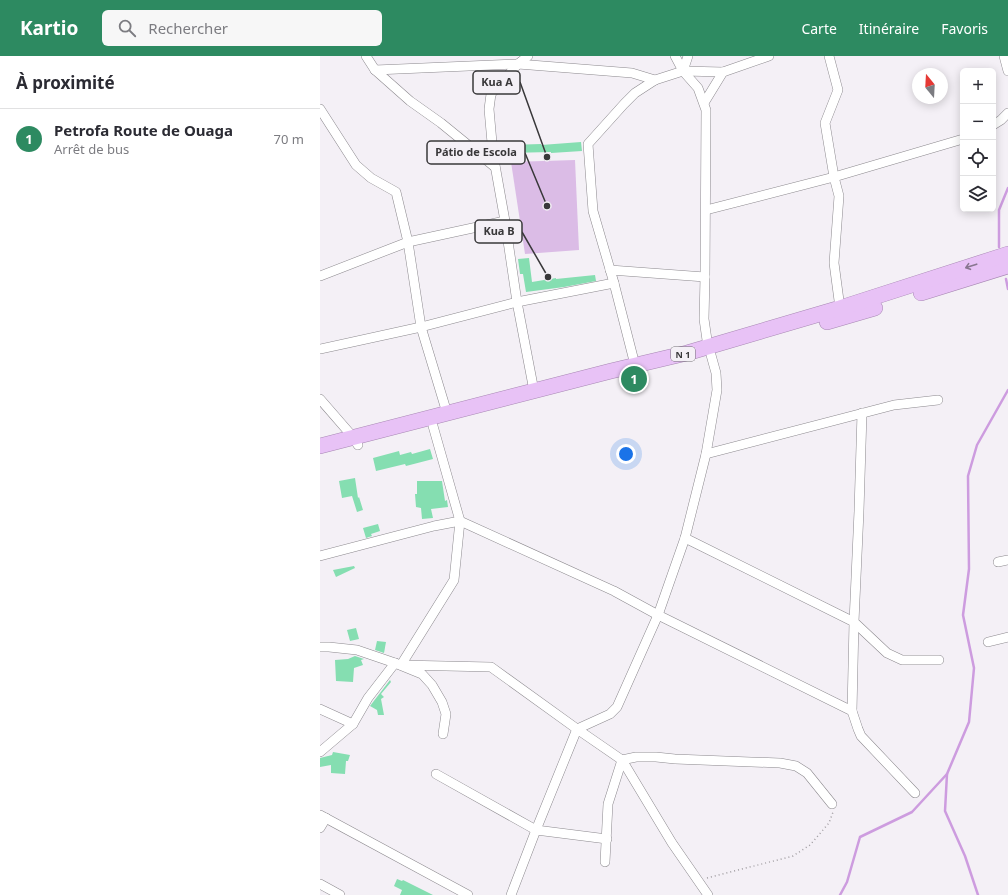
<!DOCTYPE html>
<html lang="fr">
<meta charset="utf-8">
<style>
:root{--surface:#fff;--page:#f7f7f7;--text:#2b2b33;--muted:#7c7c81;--line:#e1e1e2;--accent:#2d8a61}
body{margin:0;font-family:"Noto Sans",sans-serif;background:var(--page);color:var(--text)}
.controls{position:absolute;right:12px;top:12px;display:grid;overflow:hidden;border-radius:6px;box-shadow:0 2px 10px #0003}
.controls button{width:36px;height:36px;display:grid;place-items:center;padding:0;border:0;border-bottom:1px solid var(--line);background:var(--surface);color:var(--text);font:20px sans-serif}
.compass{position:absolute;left:592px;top:12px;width:36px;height:36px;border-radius:50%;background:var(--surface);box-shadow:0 2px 10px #0003;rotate:342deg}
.you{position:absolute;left:306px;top:398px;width:14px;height:14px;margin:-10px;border:3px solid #fff;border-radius:50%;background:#1a73e8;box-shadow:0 0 0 6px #1a73e833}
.badge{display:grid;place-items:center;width:26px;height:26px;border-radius:50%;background:var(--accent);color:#fff;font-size:13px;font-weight:700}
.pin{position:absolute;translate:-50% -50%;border:2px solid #fff;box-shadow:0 1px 4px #0006}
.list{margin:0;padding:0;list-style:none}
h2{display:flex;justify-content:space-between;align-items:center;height:52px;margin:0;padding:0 16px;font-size:17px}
h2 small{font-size:13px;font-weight:400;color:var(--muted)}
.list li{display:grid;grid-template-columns:26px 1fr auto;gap:12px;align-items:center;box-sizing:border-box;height:60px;padding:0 16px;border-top:1px solid var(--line)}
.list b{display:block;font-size:15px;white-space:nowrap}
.list p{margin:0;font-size:13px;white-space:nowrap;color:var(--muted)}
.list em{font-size:13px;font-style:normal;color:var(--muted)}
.icon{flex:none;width:22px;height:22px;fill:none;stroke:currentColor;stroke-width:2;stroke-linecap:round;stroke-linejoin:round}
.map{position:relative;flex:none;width:688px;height:839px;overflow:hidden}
header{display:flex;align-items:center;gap:24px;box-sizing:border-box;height:56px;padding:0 20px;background:var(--accent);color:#fff}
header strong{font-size:19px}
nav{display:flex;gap:22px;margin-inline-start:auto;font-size:14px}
.search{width:280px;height:36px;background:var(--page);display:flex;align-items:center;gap:10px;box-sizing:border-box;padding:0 14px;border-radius:6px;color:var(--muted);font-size:15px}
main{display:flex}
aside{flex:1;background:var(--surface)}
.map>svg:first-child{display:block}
</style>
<header>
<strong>Kartio</strong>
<div class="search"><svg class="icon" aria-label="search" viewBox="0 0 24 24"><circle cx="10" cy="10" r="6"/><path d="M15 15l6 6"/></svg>Rechercher</div>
<nav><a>Carte</a><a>Itinéraire</a><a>Favoris</a></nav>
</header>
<main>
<aside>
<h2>À proximité<small></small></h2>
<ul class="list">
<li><span class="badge">1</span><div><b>Petrofa Route de Ouaga</b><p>Arrêt de bus</p></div><em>70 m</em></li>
</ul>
</aside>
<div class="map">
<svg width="688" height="839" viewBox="0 0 688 839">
<rect width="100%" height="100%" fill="#f4f0f6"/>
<!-- green -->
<polygon fill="#dbbce6" points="255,104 259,194 205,198 191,106"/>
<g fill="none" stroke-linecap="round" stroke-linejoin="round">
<!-- stream -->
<g stroke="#cd9cdf" stroke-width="2.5">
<polyline points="679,191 679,154 688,132"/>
<polyline points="686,223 688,233"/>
<polyline points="520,839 527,826 540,781 592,756 627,718"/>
<polyline points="658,839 645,800 625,755 627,718 649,666 654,612 643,559 649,513 648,420 657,389 688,334"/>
</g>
</g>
<!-- building -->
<g fill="#85deb1">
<polygon points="261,86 262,95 231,97 231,96 188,97 188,89 221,88 221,89"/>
<polygon points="209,202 212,226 236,222 236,223 275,219 276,225 244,231 206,236 203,218 200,218 198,203"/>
<polygon points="110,393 113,403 86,410 85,408 56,415 53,402 79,395 80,399 91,396 92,398"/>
<polygon points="35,422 38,442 39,441 43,454 37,456 32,440 22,442 19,425"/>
<polygon points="97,425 122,425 125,445 127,444 128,451 111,453 113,462 102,463 101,452 96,451 95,438 97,438"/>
<polygon points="58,468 60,475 51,478 52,480 46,482 43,472"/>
<polygon points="34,510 35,512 16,521 13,514"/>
<polygon points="36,572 39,583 30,585 27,574"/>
<polygon points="57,585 66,586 64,597 55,594"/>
<polygon points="35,600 44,603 41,604 43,609 34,612 33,626 16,625 15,604 28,603"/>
<polygon points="70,624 71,626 61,638 64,641 61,643 64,659 58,659 57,654 50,650"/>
<polygon points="13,696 30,699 28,705 26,705 25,718 11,717 11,709 0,711 0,702 12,699"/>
<polygon points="77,823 82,825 83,824 113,839 80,839 82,834 74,830"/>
</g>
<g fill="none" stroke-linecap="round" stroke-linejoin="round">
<!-- minor casing -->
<g stroke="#8c898e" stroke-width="10">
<g id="minor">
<polyline points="46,0 55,14 90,45 121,67 175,111"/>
<polyline points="208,0 198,8 171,38 169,53 173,98 185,165 197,246 214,335"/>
<polyline points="355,0 363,15 378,32 386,54 385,221 384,263 388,291"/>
<polyline points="509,0 518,34 505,67 514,121 519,140 514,207 520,252"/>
<polyline points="684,0 688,15"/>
<polyline points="55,14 198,8 312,17 335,24"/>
<polyline points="363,15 368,0"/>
<polyline points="384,47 403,16"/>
<polyline points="0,53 36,109 51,122 76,136 88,186 101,271 127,357"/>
<polyline points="673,69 681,64 688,57"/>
<polyline points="386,154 514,121 643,83"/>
<polyline points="290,214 385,221"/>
<polyline points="0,220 88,186 185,165"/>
<polyline points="0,293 101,271 197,246 294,227"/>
<polyline points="315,309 294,227 273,155 268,88 304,48 315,37 335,24 363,15 403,16 449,0"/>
<polyline points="0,343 33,381 38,389"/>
<polyline points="542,357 539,455 534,566 567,597 582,604 619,604"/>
<polyline points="386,398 574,349 618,344"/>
<polyline points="365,482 534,566 532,655 538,673 541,680 595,737"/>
<polyline points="0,500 114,470 140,465 294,535 338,559 532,655"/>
<polyline points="678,506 688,504"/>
<polyline points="668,586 688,581"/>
<polyline points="0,591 9,591 37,594 75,607 102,618 112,629 122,646 126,658 123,678"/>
<polyline points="81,609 171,611 257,673 302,704 352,787 388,839"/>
<polyline points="81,609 134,524 140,465 113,370"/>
<polyline points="0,653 33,668"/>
<polyline points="0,696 33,668 48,642 75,607"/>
<polyline points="116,718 216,774 287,783"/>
<polyline points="0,759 148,839"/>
<polyline points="0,772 6,762"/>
<polyline points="285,806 288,748 302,704 316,701 336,701 355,703 460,707 476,710 487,717 512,748"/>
<polyline points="0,828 20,839"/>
<polyline points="191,839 216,774 257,673 290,658 297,651 338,559 365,482 386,398 397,334 396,317 391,299"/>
</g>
</g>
<!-- trunk casing -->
<g stroke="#a787b3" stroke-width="16">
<g id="trunk">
<polyline points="601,237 688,210"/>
<polyline points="507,266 555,252"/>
<polyline points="0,390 291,315 367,297 520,252 688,198"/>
</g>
</g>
<!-- path -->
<polyline stroke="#a09da1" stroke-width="1.5" stroke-dasharray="1 3" stroke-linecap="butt" points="387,822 473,800 490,789 509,767 513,756"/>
<!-- minor -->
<use href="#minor" stroke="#fff" stroke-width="9"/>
<!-- trunk -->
<use href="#trunk" stroke="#e8c2f6" stroke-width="15"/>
</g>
<!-- one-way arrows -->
<defs><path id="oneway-shaft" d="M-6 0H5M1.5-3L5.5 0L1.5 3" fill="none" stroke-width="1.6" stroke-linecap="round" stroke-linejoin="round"/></defs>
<use stroke="#88768f" href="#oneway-shaft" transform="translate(651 210) rotate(162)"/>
<g text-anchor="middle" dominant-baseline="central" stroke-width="3" stroke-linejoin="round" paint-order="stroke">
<!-- shield labels -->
<rect fill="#f4f0f6" stroke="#716f72" stroke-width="1" x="351" y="291" width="24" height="14" rx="3"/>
<g font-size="9" font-weight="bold" fill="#39383a">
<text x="363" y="298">N 1</text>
</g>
</g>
<!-- callouts -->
<path fill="none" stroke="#39383a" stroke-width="1.5" d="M227 101L200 26M227 150L205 97M228 221L202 176"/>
<g fill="#39383a" stroke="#f4f0f6" stroke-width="1.5">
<circle cx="227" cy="101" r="4"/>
<circle cx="227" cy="150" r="4"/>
<circle cx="228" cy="221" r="4"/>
</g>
<g fill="#f4f0f6" stroke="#39383a" stroke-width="1.5">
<rect x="153" y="15" width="47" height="23" rx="4"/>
<rect x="107" y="85" width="98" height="23" rx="4"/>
<rect x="155" y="164" width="47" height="23" rx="4"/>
</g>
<g font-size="11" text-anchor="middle" font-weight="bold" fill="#39383a">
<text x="177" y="30">Kua A</text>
<text x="156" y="100">Pátio de Escola</text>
<text x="179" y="179">Kua B</text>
</g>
</svg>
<div class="controls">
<button>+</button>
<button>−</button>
<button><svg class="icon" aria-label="locate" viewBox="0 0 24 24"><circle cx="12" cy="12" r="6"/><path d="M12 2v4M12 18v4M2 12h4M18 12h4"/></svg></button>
<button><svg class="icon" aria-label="layers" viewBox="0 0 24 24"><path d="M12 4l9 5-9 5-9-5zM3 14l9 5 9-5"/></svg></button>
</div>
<svg class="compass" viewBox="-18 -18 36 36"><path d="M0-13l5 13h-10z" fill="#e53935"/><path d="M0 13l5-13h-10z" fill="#7c7c81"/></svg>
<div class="you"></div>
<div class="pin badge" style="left:314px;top:323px">1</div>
</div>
</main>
